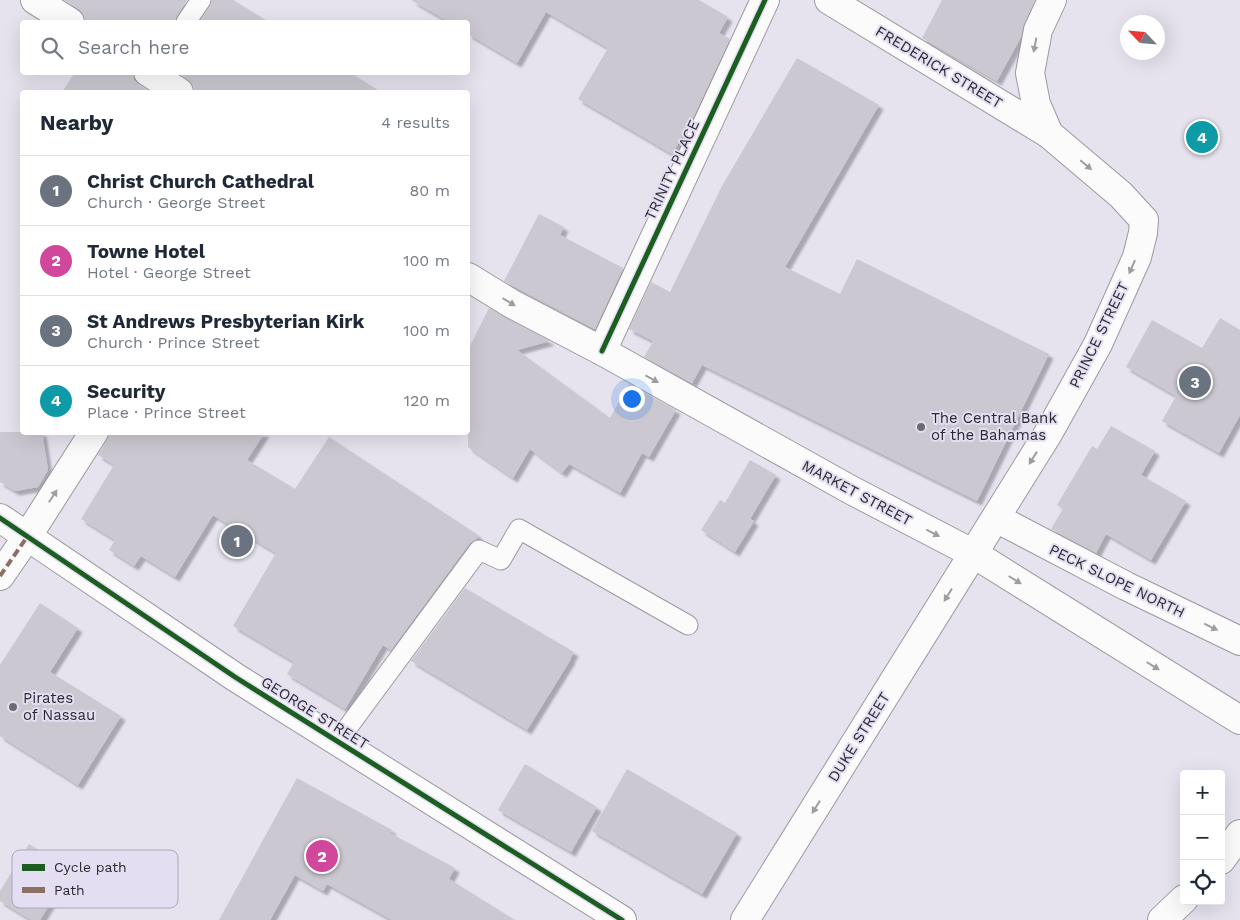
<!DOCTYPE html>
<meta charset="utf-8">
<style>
:root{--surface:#fff;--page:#f6f6f7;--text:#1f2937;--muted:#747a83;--line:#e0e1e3;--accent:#0b8043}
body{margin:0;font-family:"Work Sans",sans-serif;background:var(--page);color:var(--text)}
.controls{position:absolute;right:15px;bottom:15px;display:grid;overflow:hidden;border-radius:5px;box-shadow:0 5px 20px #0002}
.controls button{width:45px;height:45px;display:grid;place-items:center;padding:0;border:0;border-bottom:1px solid var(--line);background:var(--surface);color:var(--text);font:25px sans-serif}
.compass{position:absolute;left:1120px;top:15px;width:45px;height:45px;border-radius:50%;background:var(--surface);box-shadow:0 5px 20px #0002;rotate:296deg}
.you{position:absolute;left:631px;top:398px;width:18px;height:18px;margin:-12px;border:4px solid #fff;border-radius:50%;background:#1a73e8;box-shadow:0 0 0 8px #1a73e833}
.badge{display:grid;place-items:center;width:32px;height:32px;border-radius:50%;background:var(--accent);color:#fff;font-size:16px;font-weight:700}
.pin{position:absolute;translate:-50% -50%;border:2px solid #fff;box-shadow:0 1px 5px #0006}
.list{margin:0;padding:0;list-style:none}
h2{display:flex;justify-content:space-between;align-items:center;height:65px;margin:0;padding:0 20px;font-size:21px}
h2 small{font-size:16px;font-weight:400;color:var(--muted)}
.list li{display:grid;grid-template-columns:32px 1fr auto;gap:15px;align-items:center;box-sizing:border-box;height:70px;padding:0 20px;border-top:1px solid var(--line)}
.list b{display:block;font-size:19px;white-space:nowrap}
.list p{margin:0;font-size:16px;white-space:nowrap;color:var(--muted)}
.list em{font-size:16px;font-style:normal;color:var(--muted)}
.icon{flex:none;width:28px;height:28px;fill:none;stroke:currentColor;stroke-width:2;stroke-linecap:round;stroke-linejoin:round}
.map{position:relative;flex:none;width:1240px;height:920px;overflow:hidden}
.search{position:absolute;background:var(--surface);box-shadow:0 5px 20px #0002;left:20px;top:20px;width:450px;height:55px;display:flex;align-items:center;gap:12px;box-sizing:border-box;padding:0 18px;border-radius:5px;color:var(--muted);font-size:19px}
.panel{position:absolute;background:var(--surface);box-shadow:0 5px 20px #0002;left:20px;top:90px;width:450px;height:345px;border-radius:5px}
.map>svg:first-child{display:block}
</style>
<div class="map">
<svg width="1240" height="920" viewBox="0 0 1240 920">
<defs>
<filter id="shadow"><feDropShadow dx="4.5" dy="4.5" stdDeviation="1" flood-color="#0004"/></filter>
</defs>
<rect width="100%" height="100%" fill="#e6e2ee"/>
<!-- building -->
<g fill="#cbc8d1" filter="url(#shadow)">
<polygon points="64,0 187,0 177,16 175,22 89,22 85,20 84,14 79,9"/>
<polygon points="212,0 233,0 269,22 199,22 210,6"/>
<polygon points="411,0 699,0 728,17 719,33 730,39 692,120 672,154 578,99 608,48 546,12 517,63 468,34 468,22 449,22"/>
<polygon points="942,0 1035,0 1024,24 1021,37 997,81 922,38"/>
<polygon points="797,58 879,105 785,267 840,294 857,259 1049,354 977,501 702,365 692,383 644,357 653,341 629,329 651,282 670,292 722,186"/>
<polygon points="75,72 133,72 134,80 139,85 151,92 62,92"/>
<polygon points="178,72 349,72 381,92 195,92 193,84"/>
<polygon points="539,214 564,227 560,235 623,268 595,329 504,281"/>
<polygon points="489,308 550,341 517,350 610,418 629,384 676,410 649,457 642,453 620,493 569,464 562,473 530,449 513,478 468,447 468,350"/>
<polygon points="1220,318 1240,330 1240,415 1219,453 1162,421 1176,396 1126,367 1152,320 1202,348"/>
<polygon points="1111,426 1155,451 1141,475 1186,501 1151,560 1106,534 1096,553 1051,529 1063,509 1057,505 1092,446 1097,449"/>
<polygon points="0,432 42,432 48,470 38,487 15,491 0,482"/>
<polygon points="110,432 265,432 247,460 295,489 329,437 478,535 476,540 470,543 391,650 383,645 345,709 287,674 294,662 233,626 276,553 213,515 175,577 141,556 134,566 109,550 115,540 81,519 114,465 98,455 107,440"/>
<polygon points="750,460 776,475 750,519 754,521 735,552 701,530 720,500 725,503"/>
<polygon points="465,588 574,652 570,659 571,659 527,730 411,661"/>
<polygon points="40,603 78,628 50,672 121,716 78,785 0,736 0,665"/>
<polygon points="525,764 597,807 571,852 498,810"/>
<polygon points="627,769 737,833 702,894 592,831"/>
<polygon points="297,778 392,830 390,833 455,868 449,879 515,920 392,920 327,884 323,891 295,875 270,920 219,920"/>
<polygon points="29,844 71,870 40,920 31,920 0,901 0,891"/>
</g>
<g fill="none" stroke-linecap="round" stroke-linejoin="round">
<!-- lane casing -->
<g stroke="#9b99a1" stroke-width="21">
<g id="lane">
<polyline points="186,22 201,0"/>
<polyline points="337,742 479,550 501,560 519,529 688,625"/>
</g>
</g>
<!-- street casing -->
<g stroke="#9b99a1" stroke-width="30">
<g id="street">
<polyline points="0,576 27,537"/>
<polyline points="1221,860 1240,834"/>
<polyline points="1162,920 1184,899"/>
</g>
</g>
<!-- secondary casing -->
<g stroke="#9b99a1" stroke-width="30">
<g id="secondary">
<polyline points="829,0 1049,134"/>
<polyline points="602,351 765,0"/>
<polyline points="0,518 235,677 622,920"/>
<polyline points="996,518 1126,586 1240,641"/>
<polyline points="27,537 94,432"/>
</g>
</g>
<!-- primary casing -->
<g stroke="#9b99a1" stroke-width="30">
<g id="primary">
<polyline points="35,0 70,22"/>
<polyline points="148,72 179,92"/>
<polyline points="468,277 512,304 602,351 851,490 974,554 1240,720"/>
</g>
</g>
<!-- highway casing -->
<g stroke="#9b99a1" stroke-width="30">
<polyline id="highway" points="745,920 1049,432 1098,344 1137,257 1143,233 1144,220 1121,195 1049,134 1036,104 1030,73 1038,30 1052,0"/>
</g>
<!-- lane -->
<use href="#lane" stroke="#fbfbfc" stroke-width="19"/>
<!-- street -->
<use href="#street" stroke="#fbfbfc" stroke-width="28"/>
<!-- secondary -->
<use href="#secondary" stroke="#fbfbfc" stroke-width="28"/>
<!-- primary -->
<use href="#primary" stroke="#fbfbfc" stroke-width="28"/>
<!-- highway -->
<use href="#highway" stroke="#fbfbfc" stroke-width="28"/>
<!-- quiet -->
<polyline stroke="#8d6e63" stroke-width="4" stroke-dasharray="8 4" stroke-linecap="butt" points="0,576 27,537"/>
<!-- cycleway casing -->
<g stroke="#e4def2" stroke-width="8">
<g id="cycleway">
<polyline points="602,351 765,0"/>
<polyline points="0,518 235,677 622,920"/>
</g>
</g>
<!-- cycleway -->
<use href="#cycleway" stroke="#1b5e20" stroke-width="5"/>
</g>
<!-- one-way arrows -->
<defs><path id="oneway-solid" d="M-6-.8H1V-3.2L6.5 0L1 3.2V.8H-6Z" transform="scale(1.25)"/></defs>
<g fill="#9e9da1">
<use href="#oneway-solid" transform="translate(1035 45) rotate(101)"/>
<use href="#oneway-solid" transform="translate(1086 165) rotate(40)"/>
<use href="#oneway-solid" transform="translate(1132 267) rotate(114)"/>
<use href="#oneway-solid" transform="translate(509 302) rotate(31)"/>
<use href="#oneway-solid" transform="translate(652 379) rotate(29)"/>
<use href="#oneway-solid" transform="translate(1033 458) rotate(122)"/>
<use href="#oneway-solid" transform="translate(53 496) rotate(-57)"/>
<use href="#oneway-solid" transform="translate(933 533) rotate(27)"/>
<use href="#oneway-solid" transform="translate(1015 580) rotate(32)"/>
<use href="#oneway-solid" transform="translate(948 595) rotate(122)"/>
<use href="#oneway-solid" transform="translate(1211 627) rotate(26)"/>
<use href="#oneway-solid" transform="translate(1153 666) rotate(32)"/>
<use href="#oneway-solid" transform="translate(816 807) rotate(122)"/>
</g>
<!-- markers -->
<g fill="#6e6a74" stroke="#e4def2" stroke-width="2">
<circle cx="921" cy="427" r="5"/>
<circle cx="13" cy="707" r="5"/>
</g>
<g text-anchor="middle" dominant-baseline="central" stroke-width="4" stroke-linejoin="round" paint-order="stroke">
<!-- street labels -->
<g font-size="15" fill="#2d2a32" stroke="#e4def2">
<text transform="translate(939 67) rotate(31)">FREDERICK STREET</text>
<text transform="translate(672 170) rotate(-65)">TRINITY PLACE</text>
<text transform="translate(1099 335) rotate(-64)">PRINCE STREET</text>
<text transform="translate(857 493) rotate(28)">MARKET STREET</text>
<text transform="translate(1117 581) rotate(26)">PECK SLOPE NORTH</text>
<text transform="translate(315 713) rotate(32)">GEORGE STREET</text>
<text transform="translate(859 737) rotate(-58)">DUKE STREET</text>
</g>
<!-- poi labels -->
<g font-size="15" fill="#2d2a32" stroke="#e4def2" text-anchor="start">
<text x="931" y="418">The Central Bank<tspan x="931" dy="17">of the Bahamas</tspan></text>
<text x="23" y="698">Pirates<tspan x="23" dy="17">of Nassau</tspan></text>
</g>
</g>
<!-- legend -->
<rect x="12" y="850" width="166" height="58" rx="8" fill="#e4def2" stroke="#ada8b8" stroke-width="1"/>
<rect x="22" y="864" width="23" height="7" fill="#1b5e20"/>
<rect x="22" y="887" width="23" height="6" fill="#8d6e63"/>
<g font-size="14" fill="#2d2a32">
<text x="54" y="872">Cycle path</text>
<text x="54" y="895">Path</text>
</g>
</svg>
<div class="controls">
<button>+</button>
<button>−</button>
<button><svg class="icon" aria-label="locate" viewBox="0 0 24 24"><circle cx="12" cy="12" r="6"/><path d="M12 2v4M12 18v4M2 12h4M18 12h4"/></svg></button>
</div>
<svg class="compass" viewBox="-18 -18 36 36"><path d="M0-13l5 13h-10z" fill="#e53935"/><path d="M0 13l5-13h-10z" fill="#747a83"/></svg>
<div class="you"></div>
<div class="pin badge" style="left:237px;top:541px;background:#6b7280">1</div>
<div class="pin badge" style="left:322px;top:856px;background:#d1479c">2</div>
<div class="pin badge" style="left:1195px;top:382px;background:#6b7280">3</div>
<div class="pin badge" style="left:1202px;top:137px;background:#0f9aa8">4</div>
<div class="search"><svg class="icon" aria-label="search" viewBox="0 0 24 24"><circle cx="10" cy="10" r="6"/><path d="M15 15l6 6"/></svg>Search here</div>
<section class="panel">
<h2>Nearby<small>4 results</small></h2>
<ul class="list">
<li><span class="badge" style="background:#6b7280">1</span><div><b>Christ Church Cathedral</b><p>Church · George Street</p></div><em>80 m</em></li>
<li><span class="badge" style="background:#d1479c">2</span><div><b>Towne Hotel</b><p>Hotel · George Street</p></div><em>100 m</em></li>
<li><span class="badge" style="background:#6b7280">3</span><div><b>St Andrews Presbyterian Kirk</b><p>Church · Prince Street</p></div><em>100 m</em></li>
<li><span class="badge" style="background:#0f9aa8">4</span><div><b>Security</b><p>Place · Prince Street</p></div><em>120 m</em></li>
</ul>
</section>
</div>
